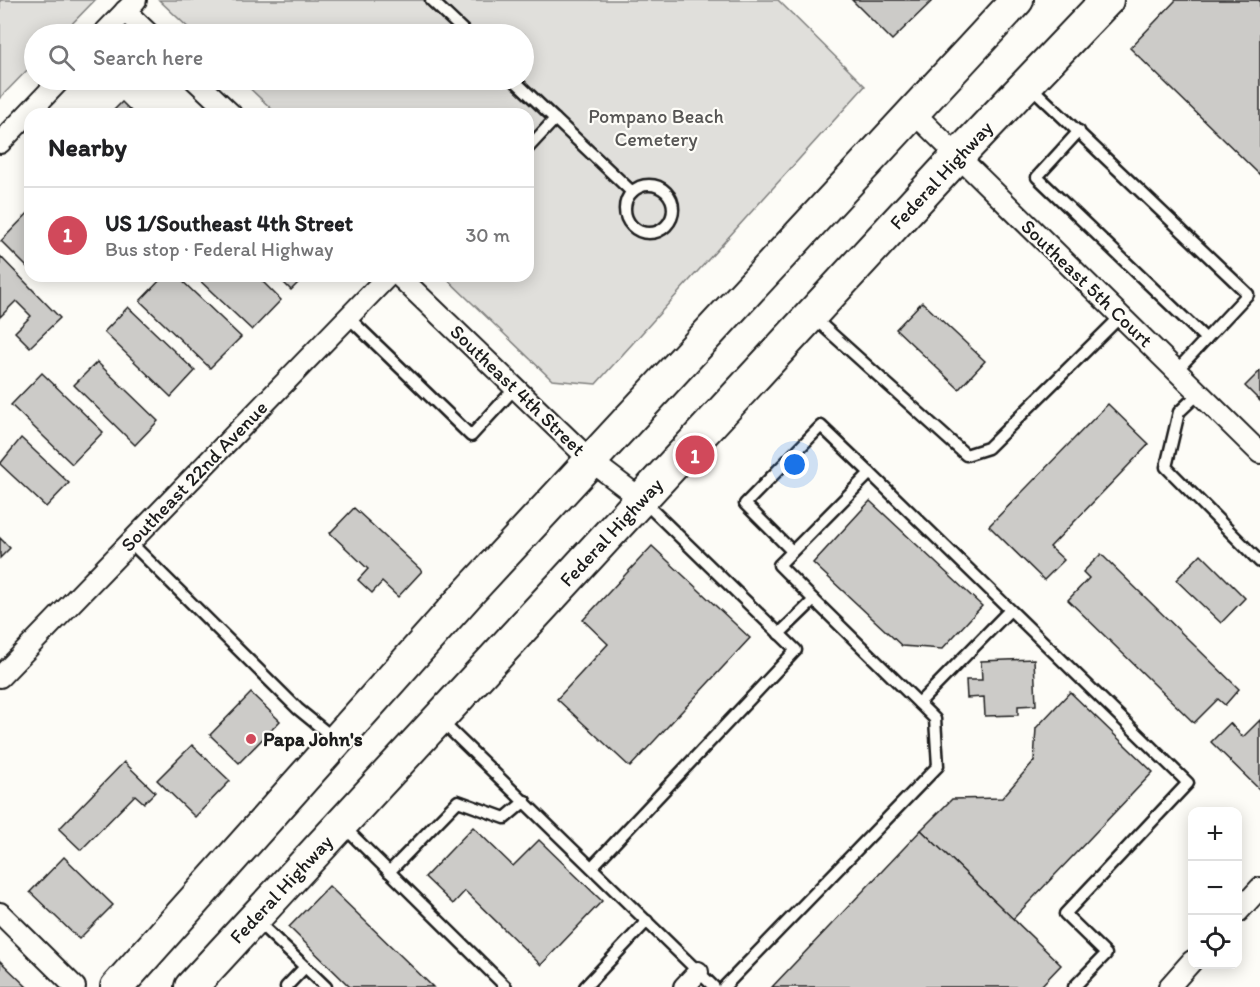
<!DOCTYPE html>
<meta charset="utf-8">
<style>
:root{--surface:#fff;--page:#f6f6f6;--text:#202124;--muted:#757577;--line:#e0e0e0;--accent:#d1495b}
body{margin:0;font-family:Itim,sans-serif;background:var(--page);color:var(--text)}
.controls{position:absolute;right:18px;bottom:18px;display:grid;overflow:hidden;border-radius:12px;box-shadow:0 3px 15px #0003}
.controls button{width:54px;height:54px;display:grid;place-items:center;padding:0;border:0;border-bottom:2px solid var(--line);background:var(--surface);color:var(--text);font:30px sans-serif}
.you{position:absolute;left:795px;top:465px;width:21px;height:21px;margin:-15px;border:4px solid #fff;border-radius:50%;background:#1a73e8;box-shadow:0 0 0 9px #1a73e833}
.badge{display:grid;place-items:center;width:39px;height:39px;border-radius:50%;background:var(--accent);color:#fff;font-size:20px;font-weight:700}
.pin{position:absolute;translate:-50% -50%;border:3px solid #fff;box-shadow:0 2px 6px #0006}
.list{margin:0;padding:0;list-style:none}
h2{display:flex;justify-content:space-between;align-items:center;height:78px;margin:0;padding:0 24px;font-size:26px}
h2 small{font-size:20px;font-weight:400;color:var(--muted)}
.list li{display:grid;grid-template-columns:39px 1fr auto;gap:18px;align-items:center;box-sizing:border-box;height:96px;padding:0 24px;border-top:2px solid var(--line)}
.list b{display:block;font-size:22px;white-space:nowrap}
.list p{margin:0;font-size:20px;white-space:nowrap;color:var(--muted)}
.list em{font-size:20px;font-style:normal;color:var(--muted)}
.icon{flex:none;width:33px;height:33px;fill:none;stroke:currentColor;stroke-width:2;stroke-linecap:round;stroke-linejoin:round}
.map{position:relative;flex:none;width:1260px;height:987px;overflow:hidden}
.search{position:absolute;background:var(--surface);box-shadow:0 3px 15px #0003;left:24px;top:24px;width:510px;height:66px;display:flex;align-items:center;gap:15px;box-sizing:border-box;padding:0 21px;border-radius:33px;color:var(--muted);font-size:22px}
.panel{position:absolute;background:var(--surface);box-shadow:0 3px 15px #0003;left:24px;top:108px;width:510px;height:174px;border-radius:18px}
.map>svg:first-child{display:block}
</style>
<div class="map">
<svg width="1260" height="987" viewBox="0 0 1260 987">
<rect width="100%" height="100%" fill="#fdfcf7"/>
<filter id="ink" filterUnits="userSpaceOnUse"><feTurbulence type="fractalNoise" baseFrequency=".0167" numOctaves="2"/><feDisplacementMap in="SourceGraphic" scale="12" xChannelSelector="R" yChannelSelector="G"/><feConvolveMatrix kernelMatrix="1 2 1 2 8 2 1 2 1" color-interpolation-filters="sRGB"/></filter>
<g filter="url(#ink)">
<!-- green -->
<g fill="#e0dfdb" stroke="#7e7e7c" stroke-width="1.5">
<polygon points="0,0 95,0 62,34 34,34 34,63 0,98"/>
<polygon points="159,0 778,0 865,86 596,384 552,380 444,276 528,276 528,114 277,114 241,80 524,80 524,34 195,34"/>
</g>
<!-- building -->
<g fill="#cccbc8" stroke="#1c1c1c" stroke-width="1.5">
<polygon points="852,0 933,0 892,40"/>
<polygon points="1176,0 1260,0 1260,175 1130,48"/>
<polygon points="122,102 134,114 110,114"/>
<polygon points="30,211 30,270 1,241"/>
<polygon points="0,256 60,318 30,347 15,332 31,316 16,301 0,317"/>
<polygon points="164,276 177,276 241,337 210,368 140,301"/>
<polygon points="195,276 257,276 281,300 252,330"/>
<polygon points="277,276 305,276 291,290"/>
<polygon points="922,302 985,361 959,389 896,329"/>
<polygon points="128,307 195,371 171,397 104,332"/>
<polygon points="97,362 158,421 135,445 74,385"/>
<polygon points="1260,371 1260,401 1245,386"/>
<polygon points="42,373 103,432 72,464 11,405"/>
<polygon points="1108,404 1149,444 1050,547 1064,560 1044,580 989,526"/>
<polygon points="21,438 69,483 46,507 0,464"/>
<polygon points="870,501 982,606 942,649 902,646 813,563"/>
<polygon points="354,508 422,571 398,597 382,582 372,593 358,580 368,569 330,533"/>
<polygon points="0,538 10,548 0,558"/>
<polygon points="652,546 750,638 630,767 557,699 608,644 583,620"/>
<polygon points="1101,554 1239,689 1225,705 1218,699 1194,723 1068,600 1089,578 1083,572"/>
<polygon points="1201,554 1245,598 1221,623 1176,580"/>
<polygon points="1034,659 1036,705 1018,706 1018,715 985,716 984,697 967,698 966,680 982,680 981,661"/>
<polygon points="1070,692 1153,772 1013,919 921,830 952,799 1002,798 1034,761 1036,728"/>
<polygon points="251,693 280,721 239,763 210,735"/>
<polygon points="1260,720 1260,790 1211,742 1230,723 1243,737"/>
<polygon points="192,745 230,781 195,817 157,780"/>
<polygon points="124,762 155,792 144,803 135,795 81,850 59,829"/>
<polygon points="473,827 513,866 539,840 602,901 541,965 465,891 453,904 425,877"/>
<polygon points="921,830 1061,965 1040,987 772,987"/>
<polygon points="64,857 113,905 79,939 30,892"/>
<polygon points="329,886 433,987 350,987 289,927"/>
<polygon points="0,961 27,987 0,987"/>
</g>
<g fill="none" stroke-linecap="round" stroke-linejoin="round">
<!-- service casing -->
<g stroke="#1c1c1c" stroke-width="15">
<g id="service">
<polyline points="431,0 467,34"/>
<polyline points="514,80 555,119 528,148"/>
<polyline points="1029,85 1248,294 1176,371"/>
<polyline points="555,119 632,192"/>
<polyline points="1079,131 1037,177 1206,339"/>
<circle cx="649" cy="209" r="24"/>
<polyline points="348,317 471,436 515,388"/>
<polyline points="813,317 966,455 988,448 1121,316"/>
<polyline points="1199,393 1179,412 1166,467 1260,562"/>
<polyline points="130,542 298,709 336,740"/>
<polyline points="792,551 745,504 821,426 870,473"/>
<polyline points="814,600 779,565 870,473 1188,783 1065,914 1106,954 1074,987"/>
<polyline points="919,703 1010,610"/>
<polyline points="440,720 714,987"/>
<polyline points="344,827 506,987"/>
<polyline points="592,867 796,650 644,502"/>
<polyline points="389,872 458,801 505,818 525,801"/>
<polyline points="257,921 326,987"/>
<polyline points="286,987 305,967"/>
<polyline points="585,987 647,921"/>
<polyline points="724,987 938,766 935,719 814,600 779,634"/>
</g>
</g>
<!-- minor casing -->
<g stroke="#1c1c1c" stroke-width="24">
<g id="minor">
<polyline points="125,11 149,34"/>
<polyline points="103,34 136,0"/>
<polyline points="195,80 231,114"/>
<polyline points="914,113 1260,453"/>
<polyline points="0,143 60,80"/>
<polyline points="399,276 591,461 641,499"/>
<polyline points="0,677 388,276"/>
<polyline points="1238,912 1260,888"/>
<polyline points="0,913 75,987"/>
<polyline points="684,987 698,972"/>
<polyline points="1169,987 1192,961"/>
</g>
</g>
<!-- primary casing -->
<g stroke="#1c1c1c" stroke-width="36">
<g id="primary">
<polyline points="117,987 470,591 1017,0"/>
<polyline points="191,987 957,157 1107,0"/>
</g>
</g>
<!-- service -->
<use href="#service" stroke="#fdfcf7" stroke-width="10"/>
<!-- minor -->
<use href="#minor" stroke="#fdfcf7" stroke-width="20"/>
<!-- primary -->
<use href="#primary" stroke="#fdfcf7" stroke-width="32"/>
</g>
</g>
<!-- markers -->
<circle fill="#d1495b" stroke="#fdfcf7" stroke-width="2" cx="251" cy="739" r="6"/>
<g text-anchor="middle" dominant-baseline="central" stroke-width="4.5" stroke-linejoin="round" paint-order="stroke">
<!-- park labels -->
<g font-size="20" fill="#575655" stroke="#fdfcf7">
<text x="656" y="116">Pompano Beach<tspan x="656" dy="23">Cemetery</tspan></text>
</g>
<!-- street labels -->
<g font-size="20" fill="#1c1c1c" stroke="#fdfcf7">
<text transform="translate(941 175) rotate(-47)">Federal Highway</text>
<text transform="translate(1087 283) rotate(44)">Southeast 5th Court</text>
<text transform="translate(518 390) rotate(44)">Southeast 4th Street</text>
<text transform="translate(194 476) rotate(-46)">Southeast 22nd Avenue</text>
<text transform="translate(611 532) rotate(-47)">Federal Highway</text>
<text transform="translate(281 889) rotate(-47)">Federal Highway</text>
</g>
<!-- poi labels -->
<g font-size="20" font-weight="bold" fill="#1c1c1c" stroke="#fdfcf7" text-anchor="start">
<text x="263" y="739">Papa John's</text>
</g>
</g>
</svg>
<div class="controls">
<button>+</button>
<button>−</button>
<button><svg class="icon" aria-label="locate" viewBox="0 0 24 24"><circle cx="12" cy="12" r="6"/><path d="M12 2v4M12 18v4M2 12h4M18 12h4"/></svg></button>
</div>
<div class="you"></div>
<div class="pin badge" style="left:695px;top:455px">1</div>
<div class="search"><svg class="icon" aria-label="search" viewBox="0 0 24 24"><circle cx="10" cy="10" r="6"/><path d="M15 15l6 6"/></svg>Search here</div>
<section class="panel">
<h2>Nearby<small></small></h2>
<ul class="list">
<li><span class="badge">1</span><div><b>US 1/Southeast 4th Street</b><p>Bus stop · Federal Highway</p></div><em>30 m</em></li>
</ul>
</section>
</div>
